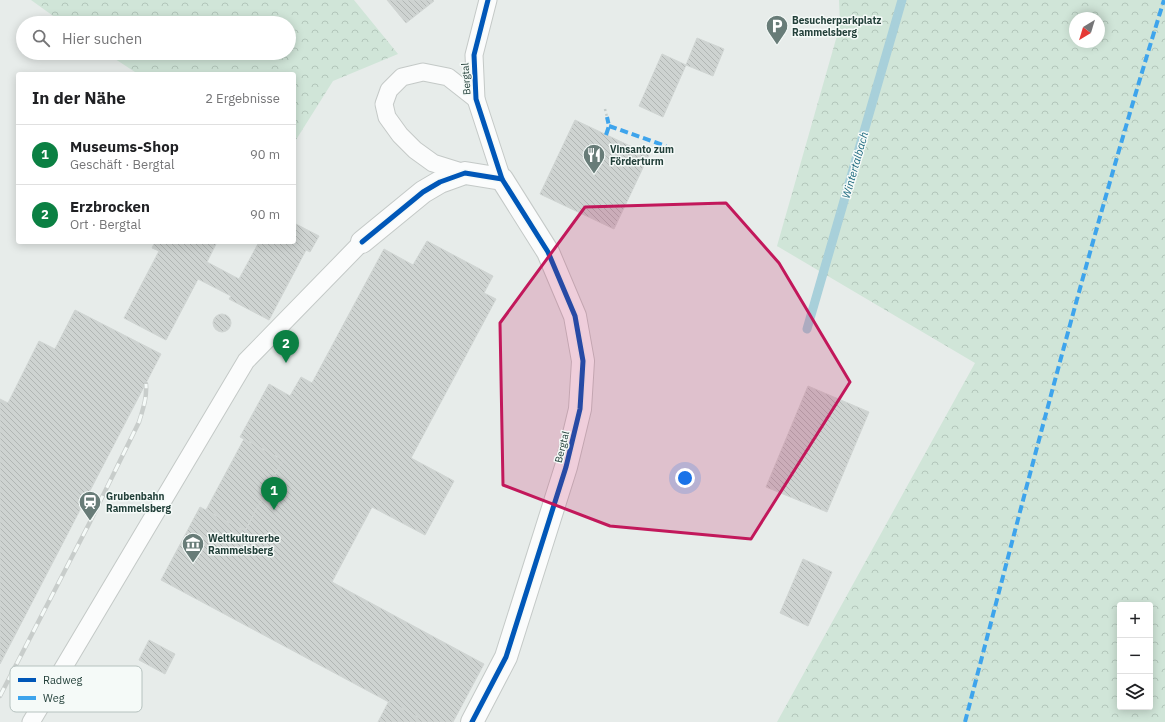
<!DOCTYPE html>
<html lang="de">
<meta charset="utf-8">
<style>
:root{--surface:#fff;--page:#f2f2f2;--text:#202124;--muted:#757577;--line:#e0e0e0;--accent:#0b8043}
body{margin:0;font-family:"IBM Plex Sans",sans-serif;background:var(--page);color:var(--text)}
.controls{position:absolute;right:12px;bottom:12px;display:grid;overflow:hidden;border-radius:4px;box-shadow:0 2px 10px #0003}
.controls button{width:36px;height:36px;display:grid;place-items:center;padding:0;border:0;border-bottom:1px solid var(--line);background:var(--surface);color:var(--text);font:20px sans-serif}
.compass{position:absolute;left:1069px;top:12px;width:36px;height:36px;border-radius:50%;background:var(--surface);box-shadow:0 2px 10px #0003;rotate:218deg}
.you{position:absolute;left:685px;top:478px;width:14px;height:14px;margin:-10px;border:3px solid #fff;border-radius:50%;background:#1a73e8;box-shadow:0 0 0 6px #1a73e833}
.badge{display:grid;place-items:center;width:26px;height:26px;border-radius:50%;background:var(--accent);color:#fff;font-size:13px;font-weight:700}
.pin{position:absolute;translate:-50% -33px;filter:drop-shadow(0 1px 2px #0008)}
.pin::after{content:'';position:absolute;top:21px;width:14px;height:12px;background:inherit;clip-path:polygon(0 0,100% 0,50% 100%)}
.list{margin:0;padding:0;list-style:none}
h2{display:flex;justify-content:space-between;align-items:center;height:52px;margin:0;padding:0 16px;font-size:17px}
h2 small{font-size:13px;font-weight:400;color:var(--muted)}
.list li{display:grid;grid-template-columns:26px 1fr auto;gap:12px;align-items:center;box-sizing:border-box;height:60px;padding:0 16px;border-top:1px solid var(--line)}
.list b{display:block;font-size:15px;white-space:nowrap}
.list p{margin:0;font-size:13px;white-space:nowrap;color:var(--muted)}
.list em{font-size:13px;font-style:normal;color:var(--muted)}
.icon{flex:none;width:22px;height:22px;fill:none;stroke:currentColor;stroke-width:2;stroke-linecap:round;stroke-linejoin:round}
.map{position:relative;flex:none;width:1165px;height:722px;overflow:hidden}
.search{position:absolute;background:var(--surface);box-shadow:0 2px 10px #0003;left:16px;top:16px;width:280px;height:44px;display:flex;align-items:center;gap:10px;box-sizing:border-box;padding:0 14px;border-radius:22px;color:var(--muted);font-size:15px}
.panel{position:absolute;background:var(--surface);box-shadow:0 2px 10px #0003;left:16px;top:72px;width:280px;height:172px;border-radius:4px}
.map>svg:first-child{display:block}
</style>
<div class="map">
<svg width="1165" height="722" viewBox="0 0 1165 722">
<defs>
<pattern id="forest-crowns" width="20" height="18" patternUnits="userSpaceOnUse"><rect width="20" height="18" fill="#d0e5d8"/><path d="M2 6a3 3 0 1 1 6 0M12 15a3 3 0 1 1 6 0" fill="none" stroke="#b2c6ba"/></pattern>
<pattern id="building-back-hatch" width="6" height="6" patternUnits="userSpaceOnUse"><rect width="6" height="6" fill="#ced3d1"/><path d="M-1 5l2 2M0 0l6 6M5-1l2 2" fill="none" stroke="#b1b6b4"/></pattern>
</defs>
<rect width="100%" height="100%" fill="#e7ecea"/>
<!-- forest -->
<g fill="url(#forest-crowns)" fill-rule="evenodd">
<polygon points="31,0 354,0 398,54 333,81 294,143 294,74 138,74 106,53 289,53 289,23 63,23"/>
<path d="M839 0H1165V722H777L975 363 777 246 840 25ZM1075 18H1099V42H1075ZM1120 605H1150V707H1120Z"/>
</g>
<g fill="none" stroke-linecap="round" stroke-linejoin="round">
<!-- stream -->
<polyline stroke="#a8d0da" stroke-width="9" points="807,329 902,0"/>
</g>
<!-- building -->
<g fill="url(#building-back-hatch)" stroke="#d0d5d3">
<polygon points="387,0 433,0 434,1 406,23"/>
<polygon points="697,38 724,49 713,76 686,65"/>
<polygon points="662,54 686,65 663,117 639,106"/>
<polygon points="575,120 649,155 614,229 540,194"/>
<polygon points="294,223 319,236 310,252 306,250 269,320 229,299 231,296 198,279 166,340 124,318 159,251 152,248 155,242 213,242 216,244 207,262 239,279 259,242 294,242"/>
<polygon points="427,241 493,276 484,293 496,299 411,458 454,481 425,535 372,507 332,582 484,664 453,722 426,722 161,580 200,507 245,531 283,460 240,437 269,384 290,396 301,377 312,383 384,249 413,265"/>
<polygon points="75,310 161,354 0,664 0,399 8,403 39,341 55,349"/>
<circle cx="222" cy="323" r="9"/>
<polygon points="808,386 869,412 827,512 766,487"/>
<polygon points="244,439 283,460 245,531 206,510"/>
<polygon points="803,559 832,572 808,626 780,613"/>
<polygon points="149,640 175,654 165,674 139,660"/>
<polygon points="389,701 426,722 378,722"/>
</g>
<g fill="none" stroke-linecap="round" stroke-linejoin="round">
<!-- service casing -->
<g stroke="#c4c9c7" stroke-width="19">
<g id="service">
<polyline points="488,0 474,55 476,99 502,179"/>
<polyline points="465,173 433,163 415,150 400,135 387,117 384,104 389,90 402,77 423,72 448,77 476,99"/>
<polyline points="31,722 246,361 362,242"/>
</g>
</g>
<!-- minor casing -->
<g stroke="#c4c9c7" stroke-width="24">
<polyline id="minor" points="362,242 423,192 440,182 465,173 502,179 548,252 575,316 583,361 580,409 566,467 506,657 472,722"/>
</g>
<!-- path -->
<polyline stroke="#c2cbc9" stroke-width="2.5" stroke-dasharray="2 3" stroke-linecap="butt" points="605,109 607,117"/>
<!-- service -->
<use href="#service" stroke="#fbfcfc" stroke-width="17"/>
<!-- minor -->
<use href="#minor" stroke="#fbfcfc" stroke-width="22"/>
<!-- rail casing -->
<g stroke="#c8cdcb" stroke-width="4.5">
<path id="rail" d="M0 696 90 522 139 422C143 409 147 398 146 384"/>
</g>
<!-- rail -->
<use href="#rail" stroke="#f5faf8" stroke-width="3" stroke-dasharray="9" stroke-linecap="butt"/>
<!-- quiet -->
<g stroke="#3ea4ec" stroke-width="4" stroke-dasharray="8 4" stroke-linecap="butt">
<polyline points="609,126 666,146"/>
<polyline points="606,135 609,126 607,117"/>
<path d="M965 722C1028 481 1090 239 1164 0"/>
</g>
<!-- cycleway casing -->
<g stroke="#f5faf8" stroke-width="8">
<g id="cycleway">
<polyline points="362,242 423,192 440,182 465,173 502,179"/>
<polyline points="472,722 506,657 566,467 580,409 583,361 575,316 548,252 502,179 476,99 474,55 488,0"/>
</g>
</g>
<!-- cycleway -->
<use href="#cycleway" stroke="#0057b8" stroke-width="5"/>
</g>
<!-- marked area -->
<path fill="#c2185b" fill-opacity="0.2" stroke="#c2185b" stroke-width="3" stroke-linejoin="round" d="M726 203 779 263 850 382 751 539 610 526 503 485 500 323 585 207Z"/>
<!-- icons -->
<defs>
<g id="parking-pin" transform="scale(1.15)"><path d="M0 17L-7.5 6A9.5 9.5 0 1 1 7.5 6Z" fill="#687c78" stroke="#f5faf8"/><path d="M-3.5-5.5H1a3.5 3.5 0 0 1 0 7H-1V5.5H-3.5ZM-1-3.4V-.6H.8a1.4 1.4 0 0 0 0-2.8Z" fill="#fff"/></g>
<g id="restaurant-pin" transform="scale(1.15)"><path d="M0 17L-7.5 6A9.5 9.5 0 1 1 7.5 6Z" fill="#687c78" stroke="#f5faf8"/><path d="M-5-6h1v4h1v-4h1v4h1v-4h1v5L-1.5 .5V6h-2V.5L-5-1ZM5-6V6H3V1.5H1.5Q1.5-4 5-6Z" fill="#fff"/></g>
<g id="station-pin" transform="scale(1.15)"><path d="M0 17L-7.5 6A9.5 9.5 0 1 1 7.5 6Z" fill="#687c78" stroke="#f5faf8"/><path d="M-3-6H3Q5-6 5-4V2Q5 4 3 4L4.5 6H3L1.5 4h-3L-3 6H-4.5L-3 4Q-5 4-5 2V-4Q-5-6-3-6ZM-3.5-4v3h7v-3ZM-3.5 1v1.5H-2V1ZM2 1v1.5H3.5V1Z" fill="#fff"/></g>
<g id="museum-pin" transform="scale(1.15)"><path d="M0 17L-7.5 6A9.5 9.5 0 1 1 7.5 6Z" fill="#687c78" stroke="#f5faf8"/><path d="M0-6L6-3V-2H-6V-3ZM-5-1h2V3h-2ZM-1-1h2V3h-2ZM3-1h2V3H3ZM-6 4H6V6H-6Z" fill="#fff"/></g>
</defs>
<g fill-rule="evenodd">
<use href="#parking-pin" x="777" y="26"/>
<use href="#restaurant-pin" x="594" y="155"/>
<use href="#station-pin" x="90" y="502"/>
<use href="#museum-pin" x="193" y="544"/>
</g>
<g text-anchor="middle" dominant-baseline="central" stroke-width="3" stroke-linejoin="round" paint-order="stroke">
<!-- poi labels -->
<g font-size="10" font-weight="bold" fill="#23403a" stroke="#f5faf8" text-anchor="start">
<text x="792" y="20">Besucherparkplatz<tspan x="792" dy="12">Rammelsberg</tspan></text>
<text x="610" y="149">Vinsanto zum<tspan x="610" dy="12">Förderturm</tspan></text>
<text x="106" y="496">Grubenbahn<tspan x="106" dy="12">Rammelsberg</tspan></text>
<text x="208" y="538">Weltkulturerbe<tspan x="208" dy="12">Rammelsberg</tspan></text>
</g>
<!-- street labels -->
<g font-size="10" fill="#23403a" stroke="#f5faf8">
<text transform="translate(466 79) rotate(-94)">Bergtal</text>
<text transform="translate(562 447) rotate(-76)">Bergtal</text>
</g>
<!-- water labels -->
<g font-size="11" font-style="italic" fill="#1c687e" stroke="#f5faf8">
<text transform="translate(855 165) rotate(-74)">Wintertalbach</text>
</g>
</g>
<!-- legend -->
<rect x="10" y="666" width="132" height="46" rx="6" fill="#f5faf8" stroke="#b6c2bf" stroke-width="1"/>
<rect x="18" y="678" width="18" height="4" fill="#0057b8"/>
<rect x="18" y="696" width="18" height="4" fill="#3ea4ec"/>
<g font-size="11" fill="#23403a">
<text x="43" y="684">Radweg</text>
<text x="43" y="702">Weg</text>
</g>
</svg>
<div class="controls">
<button>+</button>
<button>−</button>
<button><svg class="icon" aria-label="layers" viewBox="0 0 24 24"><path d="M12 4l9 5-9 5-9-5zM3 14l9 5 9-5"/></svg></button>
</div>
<svg class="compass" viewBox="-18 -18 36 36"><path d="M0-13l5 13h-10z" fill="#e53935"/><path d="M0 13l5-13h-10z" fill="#757577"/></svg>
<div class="you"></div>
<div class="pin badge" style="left:274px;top:510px">1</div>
<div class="pin badge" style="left:286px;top:363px">2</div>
<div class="search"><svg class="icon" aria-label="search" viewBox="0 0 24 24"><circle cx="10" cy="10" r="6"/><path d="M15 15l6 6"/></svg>Hier suchen</div>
<section class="panel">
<h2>In der Nähe<small>2 Ergebnisse</small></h2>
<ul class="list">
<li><span class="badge">1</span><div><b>Museums-Shop</b><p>Geschäft · Bergtal</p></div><em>90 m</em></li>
<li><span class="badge">2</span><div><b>Erzbrocken</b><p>Ort · Bergtal</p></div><em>90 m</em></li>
</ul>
</section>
</div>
